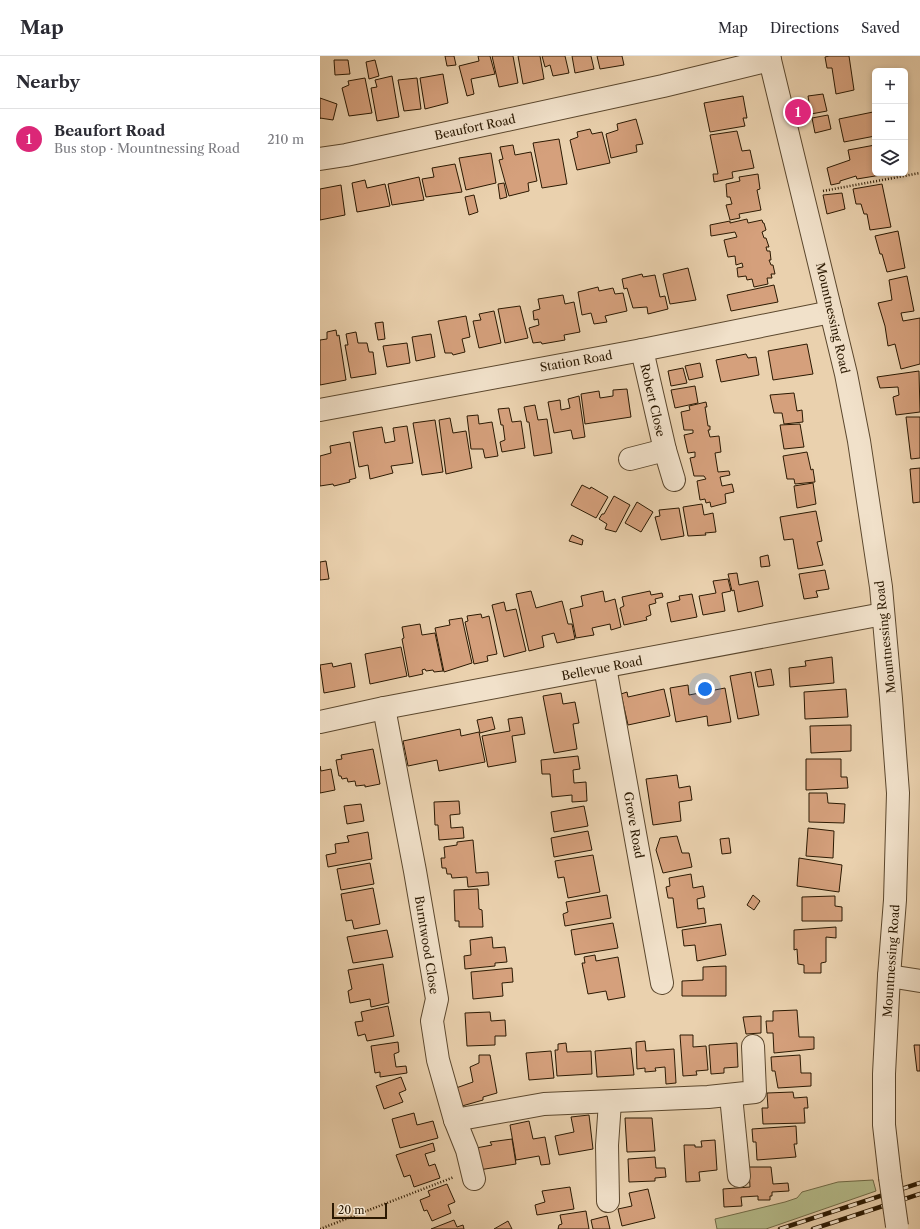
<!DOCTYPE html>
<meta charset="utf-8">
<style>
:root{--surface:#fff;--page:#f7f7f7;--text:#2b2b33;--muted:#7c7c81;--line:#e1e1e2;--accent:#db2777}
body{margin:0;font-family:"Libre Caslon Text",serif;background:var(--page);color:var(--text)}
.controls{position:absolute;right:12px;top:12px;display:grid;overflow:hidden;border-radius:6px;box-shadow:0 2px 6px #0003}
.controls button{width:36px;height:36px;display:grid;place-items:center;padding:0;border:0;border-bottom:1px solid var(--line);background:var(--surface);color:var(--text);font:20px sans-serif}
.scale{position:absolute;left:12px;bottom:10px;width:55px;box-sizing:border-box;padding-left:4px;border:2px solid #2b1902;border-top:0;font-size:11px;line-height:14px;white-space:nowrap;color:#2b1902;-webkit-text-stroke:3px #f1e1ca;paint-order:stroke}
.you{position:absolute;left:385px;top:633px;width:14px;height:14px;margin:-10px;border:3px solid #fff;border-radius:50%;background:#1a73e8;box-shadow:0 0 0 6px #1a73e833}
.badge{display:grid;place-items:center;width:26px;height:26px;border-radius:50%;background:var(--accent);color:#fff;font-size:13px;font-weight:700}
.pin{position:absolute;translate:-50% -50%;border:2px solid #fff;box-shadow:0 1px 4px #0006}
.list{margin:0;padding:0;list-style:none}
h2{display:flex;justify-content:space-between;align-items:center;height:52px;margin:0;padding:0 16px;font-size:17px}
h2 small{font-size:13px;font-weight:400;color:var(--muted)}
.list li{display:grid;grid-template-columns:26px 1fr auto;gap:12px;align-items:center;box-sizing:border-box;height:60px;padding:0 16px;border-top:1px solid var(--line)}
.list b{display:block;font-size:15px;white-space:nowrap}
.list p{margin:0;font-size:13px;white-space:nowrap;color:var(--muted)}
.list em{font-size:13px;font-style:normal;color:var(--muted)}
.icon{flex:none;width:22px;height:22px;fill:none;stroke:currentColor;stroke-width:2;stroke-linecap:round;stroke-linejoin:round}
.map{position:relative;flex:none;width:600px;height:1173px;overflow:hidden}
header{display:flex;align-items:center;gap:24px;box-sizing:border-box;height:56px;padding:0 20px;background:var(--surface);border-bottom:1px solid var(--line)}
header strong{font-size:19px}
nav{display:flex;gap:22px;margin-inline-start:auto;font-size:14px}
main{display:flex}
aside{flex:1;background:var(--surface)}
.map>svg:first-child{display:block}
</style>
<header>
<strong>Map</strong>
<nav><a>Map</a><a>Directions</a><a>Saved</a></nav>
</header>
<main>
<aside>
<h2>Nearby<small></small></h2>
<ul class="list">
<li><span class="badge">1</span><div><b>Beaufort Road</b><p>Bus stop · Mountnessing Road</p></div><em>210 m</em></li>
</ul>
</aside>
<div class="map">
<svg width="600" height="1173" viewBox="0 0 600 1173">
<rect width="100%" height="100%" fill="#ead1ae"/>
<filter id="stains"><feTurbulence type="fractalNoise" baseFrequency=".005" numOctaves="4"/><feColorMatrix values="0 0 0 0 .2 0 0 0 0 .09 0 0 0 0 .02 0 0 0 .5 -.17"/></filter>
<radialGradient id="worn" r=".72"><stop offset=".6" stop-color="#630" stop-opacity="0"/><stop offset="1" stop-color="#630" stop-opacity=".3"/></radialGradient>
<!-- green -->
<polygon fill="#b5bc8b" stroke="#706a46" points="553,1124 556,1135 446,1173 397,1173 395,1163 465,1146 477,1142 482,1136 518,1126"/>
<!-- building -->
<g fill="#d5a07c" stroke="#2b1902">
<polygon points="125,0 134,0 136,9 127,10"/>
<polygon points="158,0 170,0 175,18 151,23 154,38 147,40 139,10 159,5"/>
<polygon points="172,0 193,0 198,27 179,31"/>
<polygon points="198,0 220,0 224,23 203,28"/>
<polygon points="222,0 245,0 249,17 233,20 230,9 225,11"/>
<polygon points="252,0 271,0 274,13 255,17"/>
<polygon points="277,0 302,0 304,9 280,13"/>
<polygon points="509,0 529,0 534,34 516,38 512,12 507,12 505,1"/>
<polygon points="14,4 28,4 30,18 15,19"/>
<polygon points="55,4 59,20 49,23 46,6"/>
<polygon points="123,18 128,47 105,53 100,22"/>
<polygon points="72,20 79,61 57,65 51,32 57,31 55,24"/>
<polygon points="45,22 52,57 29,60 22,32 29,29 28,25"/>
<polygon points="97,22 101,53 84,55 78,24"/>
<polygon points="503,38 507,55 491,58 488,40"/>
<polygon points="423,40 427,62 423,62 425,70 390,76 384,47"/>
<polygon points="0,42 17,48 13,64 0,62 0,63"/>
<polygon points="553,56 555,80 524,86 519,63"/>
<polygon points="508,59 511,73 495,77 492,62"/>
<polygon points="316,63 323,88 316,89 317,96 291,102 286,78 298,74 297,68"/>
<polygon points="270,73 272,78 282,76 290,107 257,114 250,84 258,81 257,76"/>
<polygon points="417,75 422,95 430,94 434,112 412,116 413,122 394,126 393,118 398,118 390,79"/>
<polygon points="239,83 247,128 222,132 213,87"/>
<polygon points="193,89 195,99 211,96 217,125 208,127 209,135 189,140 179,104 183,103 180,91"/>
<polygon points="555,89 555,117 561,117 561,119 537,123 536,120 520,125 520,127 511,129 507,112 530,104 528,94"/>
<polygon points="171,97 176,127 146,134 139,102"/>
<polygon points="135,108 142,136 106,141 102,123 114,121 112,112"/>
<polygon points="438,118 440,133 437,134 441,154 419,158 420,162 410,164 406,149 412,148 410,141 407,141 406,128 420,125 419,121"/>
<polygon points="99,121 104,144 72,149 68,128"/>
<polygon points="45,124 47,132 65,128 70,150 37,156 32,127"/>
<polygon points="184,127 187,141 180,143 178,128"/>
<polygon points="562,128 571,171 550,174 547,158 544,158 541,148 536,148 533,133"/>
<polygon points="21,129 25,159 0,164 0,133"/>
<polygon points="522,137 525,153 507,158 503,139"/>
<polygon points="154,139 158,156 149,159 145,141"/>
<polygon points="427,163 428,167 442,164 443,167 444,167 446,174 442,176 444,182 446,182 449,191 446,191 447,195 450,195 451,204 449,204 451,209 453,209 455,218 451,218 452,222 447,222 448,228 434,231 432,223 427,224 426,220 418,221 417,212 423,211 422,207 416,209 415,200 408,201 404,184 417,181 415,176 391,180 390,169 410,165 410,167"/>
<polygon points="578,175 585,212 567,216 562,198 560,198 555,180"/>
<polygon points="368,212 376,244 350,248 343,218"/>
<polygon points="322,218 323,221 335,219 340,241 345,240 348,253 328,258 327,251 313,252 307,232 304,233 302,223"/>
<polygon points="587,220 594,255 581,257 583,265 600,262 600,308 581,313 575,288 568,290 565,270 558,247 572,244 569,224"/>
<polygon points="454,229 458,246 411,255 407,239"/>
<polygon points="278,231 279,235 293,232 295,238 303,237 307,255 285,260 287,266 274,268 271,257 262,259 258,236"/>
<polygon points="243,239 245,248 254,246 260,276 244,279 245,284 222,288 221,286 213,287 209,272 219,269 218,263 214,264 213,255 220,253 218,243"/>
<polygon points="200,250 208,282 185,287 178,253"/>
<polygon points="174,255 181,287 159,292 153,265 161,264 159,258"/>
<polygon points="146,260 150,281 142,283 145,296 133,299 132,297 125,297 118,265"/>
<polygon points="63,266 65,283 58,284 55,267"/>
<polygon points="16,274 17,280 19,279 26,324 0,329 0,284 7,283 7,276"/>
<polygon points="36,276 38,287 47,287 49,296 53,296 56,318 31,322 25,289 28,289 26,278"/>
<polygon points="111,278 115,301 96,305 92,281"/>
<polygon points="87,287 90,307 67,311 63,290"/>
<polygon points="487,288 493,318 453,324 448,295"/>
<polygon points="426,298 428,302 436,301 439,319 401,326 396,304"/>
<polygon points="380,307 383,321 369,324 365,310"/>
<polygon points="363,312 367,327 351,330 348,315"/>
<polygon points="599,315 600,356 576,359 573,341 579,339 578,331 560,332 557,321"/>
<polygon points="375,330 378,347 355,352 351,334"/>
<polygon points="307,333 311,361 265,368 261,338 279,335 280,342 293,340 293,334"/>
<polygon points="474,337 477,355 482,354 483,366 464,368 462,357 454,357 450,339"/>
<polygon points="259,340 265,381 253,383 251,374 234,377 228,346 240,344 241,354 250,352 248,343"/>
<polygon points="386,346 387,351 385,351 388,370 390,370 390,374 388,374 390,381 399,380 401,396 395,397 398,416 409,415 410,419 400,421 402,430 412,428 414,436 405,438 406,447 391,451 390,446 386,447 385,443 380,444 377,425 386,423 384,420 374,420 370,402 375,401 375,396 368,397 364,379 373,377 373,374 364,374 361,356 370,354 369,350"/>
<polygon points="215,349 218,364 227,363 232,397 214,400 209,366 207,366 204,351"/>
<polygon points="189,352 192,366 201,365 205,392 182,396 180,386 185,384 183,369 181,369 178,353"/>
<polygon points="158,359 159,368 172,366 178,400 165,402 163,393 151,393 147,360"/>
<polygon points="586,361 600,361 600,402 591,403"/>
<polygon points="130,362 133,377 146,375 152,412 126,418 119,364"/>
<polygon points="115,364 123,416 102,419 93,367"/>
<polygon points="480,368 484,391 464,393 460,369"/>
<polygon points="87,370 93,407 71,410 73,417 50,423 48,409 39,411 33,376 62,371 65,387 75,385 73,372"/>
<polygon points="30,386 36,422 29,424 30,426 14,430 13,428 0,430 0,400 11,397 10,390"/>
<polygon points="487,396 491,414 493,413 495,426 475,428 474,423 467,423 463,400"/>
<polygon points="600,412 600,446 593,447 590,413"/>
<polygon points="493,427 496,448 477,452 474,430"/>
<polygon points="262,429 270,433 271,431 288,441 276,462 251,449"/>
<polygon points="294,440 310,449 296,476 285,473 287,468 279,463 282,458 284,458"/>
<polygon points="317,446 333,456 321,476 305,467"/>
<polygon points="382,448 384,459 393,457 396,476 385,477 386,479 368,480 363,451"/>
<polygon points="359,452 364,480 341,484 335,461 340,460 339,454"/>
<polygon points="496,455 502,485 497,486 503,509 478,513 473,483 464,484 460,461"/>
<polygon points="252,479 263,484 262,489 249,485"/>
<polygon points="448,499 450,510 441,511 440,501"/>
<polygon points="6,505 9,523 0,524 0,506"/>
<polygon points="505,514 509,533 496,535 498,541 484,543 479,518"/>
<polygon points="417,517 419,529 438,525 443,550 418,556 414,534 412,535 408,518"/>
<polygon points="408,523 411,535 402,537 405,555 383,559 379,540 396,537 393,525"/>
<polygon points="211,535 216,552 242,545 248,568 252,568 255,583 237,587 234,577 222,580 224,591 209,595 196,538"/>
<polygon points="283,535 285,546 295,543 301,571 291,574 290,568 272,572 274,579 256,582 250,553 263,550 261,540"/>
<polygon points="330,535 331,539 342,537 343,541 335,543 336,547 329,549 331,559 326,561 327,564 304,569 300,552 304,550 302,541"/>
<polygon points="372,538 377,561 351,566 347,547 360,544 359,540"/>
<polygon points="184,546 186,555 196,553 206,595 184,601 172,549"/>
<polygon points="161,558 162,562 169,560 177,598 167,600 168,605 154,608 145,566 148,565 147,560"/>
<polygon points="142,562 152,607 124,616 115,572 130,569 129,564"/>
<polygon points="100,568 102,579 115,577 123,615 114,616 113,614 106,615 105,613 102,614 103,618 89,621 82,583 84,582 82,571"/>
<polygon points="81,591 87,620 50,628 45,598"/>
<polygon points="512,601 514,627 470,631 469,612 486,610 485,605"/>
<polygon points="12,607 13,611 31,607 35,631 4,637 0,609"/>
<polygon points="451,613 454,629 438,631 435,616"/>
<polygon points="431,616 439,659 418,663 410,620"/>
<polygon points="368,629 369,639 405,632 411,666 388,670 387,660 356,666 350,632"/>
<polygon points="344,633 350,660 308,669 301,638 307,636 308,641"/>
<polygon points="526,633 528,661 485,663 484,636"/>
<polygon points="241,637 243,648 255,646 259,667 253,668 257,693 234,697 223,640"/>
<polygon points="172,661 175,673 160,677 157,664"/>
<polygon points="202,661 205,678 192,680 196,706 168,711 162,680 190,675 188,663"/>
<polygon points="531,669 531,695 491,697 490,670"/>
<polygon points="140,673 141,680 159,676 165,706 119,715 117,704 88,710 83,685"/>
<polygon points="53,693 60,728 45,731 45,729 36,730 35,725 28,726 27,722 22,723 21,720 19,720 16,704 22,703 21,699"/>
<polygon points="258,700 260,713 253,714 254,727 266,726 267,745 252,746 252,739 232,741 230,718 222,718 221,704"/>
<polygon points="486,703 521,703 521,721 527,721 528,732 486,734"/>
<polygon points="0,710 1,715 11,713 15,734 0,737"/>
<polygon points="357,719 359,732 370,730 372,744 359,746 361,765 333,769 326,723"/>
<polygon points="489,737 507,737 508,747 525,748 524,767 489,766"/>
<polygon points="139,745 140,758 130,759 131,772 143,771 144,782 119,784 118,769 115,769 114,746"/>
<polygon points="41,748 44,765 27,768 24,750"/>
<polygon points="264,750 268,770 234,776 231,756"/>
<polygon points="488,772 514,775 513,802 486,800"/>
<polygon points="268,775 272,794 234,801 231,782"/>
<polygon points="48,776 52,803 8,811 6,799 16,797 15,788 29,786 27,780"/>
<polygon points="357,780 362,797 369,797 372,811 343,817 336,794 340,782"/>
<polygon points="409,782 411,797 402,798 400,783"/>
<polygon points="153,784 156,817 168,816 169,829 148,831 147,821 132,822 131,818 127,818 126,812 122,812 121,802 125,802 124,791 137,789 137,786"/>
<polygon points="273,799 280,836 248,842 244,821 238,822 235,805"/>
<polygon points="479,802 522,809 519,836 477,830"/>
<polygon points="50,807 54,828 21,834 17,813"/>
<polygon points="371,818 373,832 383,830 385,841 377,843 378,853 384,852 386,867 357,872 353,842 348,842 346,831 350,830 349,822"/>
<polygon points="53,832 60,868 34,873 32,864 26,865 21,838"/>
<polygon points="158,833 159,853 162,854 163,871 139,871 139,865 135,865 134,834"/>
<polygon points="287,839 291,862 245,870 243,858 248,856 246,846"/>
<polygon points="433,839 440,845 434,854 427,849"/>
<polygon points="515,840 515,850 522,851 522,865 482,865 482,841"/>
<polygon points="293,867 298,892 255,899 251,874"/>
<polygon points="401,868 406,899 377,905 375,889 364,890 362,874"/>
<polygon points="516,871 516,882 506,881 506,906 501,907 501,917 484,917 484,909 478,908 477,893 474,894 474,874"/>
<polygon points="67,874 73,901 33,907 27,881"/>
<polygon points="172,881 173,892 185,891 187,906 175,907 175,910 145,913 144,900 151,899 150,884"/>
<polygon points="275,899 276,905 298,901 305,941 288,944 286,935 268,938 262,907 265,907 264,901"/>
<polygon points="63,908 69,947 51,951 50,943 30,947 28,935 32,933 28,914"/>
<polygon points="406,910 406,940 362,940 362,925 383,924 383,911"/>
<polygon points="192,912 193,926 182,927 183,940 153,943 151,916"/>
<polygon points="68,950 74,980 47,985 45,978 38,980 35,966 43,965 41,956"/>
<polygon points="477,954 479,981 494,981 494,993 454,997 453,977 447,977 446,965 453,965 453,955"/>
<polygon points="170,956 171,965 185,964 186,980 175,980 175,989 147,990 145,957"/>
<polygon points="441,960 441,977 426,978 423,961"/>
<polygon points="360,979 373,979 373,991 386,990 388,1014 376,1015 377,1019 363,1020"/>
<polygon points="325,985 326,995 354,993 356,1027 346,1028 345,1011 335,1012 336,1015 325,1016 325,1012 317,1013 316,986"/>
<polygon points="78,986 79,996 74,998 76,1011 86,1010 87,1017 60,1021 60,1016 55,1017 51,990"/>
<polygon points="246,987 247,996 271,995 272,1018 237,1020 235,994 238,994 238,988"/>
<polygon points="417,987 418,1011 404,1012 404,1017 391,1018 389,989"/>
<polygon points="594,989 600,989 600,1015 597,1015"/>
<polygon points="311,992 314,1019 277,1021 275,995"/>
<polygon points="231,995 234,1022 209,1024 206,997"/>
<polygon points="159,999 170,999 177,1037 163,1041 163,1044 142,1050 136,1032 153,1026 150,1011 159,1007"/>
<polygon points="480,999 481,1017 491,1017 491,1030 458,1032 455,1015 452,1015 451,1001"/>
<polygon points="81,1021 86,1034 79,1037 83,1046 64,1053 56,1030"/>
<polygon points="473,1036 474,1042 487,1041 488,1052 484,1052 485,1067 443,1068 442,1052 448,1052 447,1037"/>
<polygon points="94,1057 97,1069 113,1065 118,1082 80,1092 72,1063"/>
<polygon points="269,1059 273,1093 239,1099 235,1080 254,1076 251,1061"/>
<polygon points="305,1062 332,1062 335,1095 307,1096"/>
<polygon points="209,1065 213,1083 225,1081 230,1108 221,1109 219,1100 196,1104 190,1069"/>
<polygon points="476,1070 477,1088 474,1088 476,1101 437,1104 436,1086 433,1086 432,1073"/>
<polygon points="192,1083 196,1108 159,1114 156,1092 172,1089 170,1086"/>
<polygon points="395,1084 397,1114 379,1116 380,1125 366,1126 364,1089 375,1089 375,1091 382,1091 381,1085"/>
<polygon points="113,1087 115,1095 105,1098 109,1110 115,1108 120,1122 94,1131 90,1119 84,1121 76,1099"/>
<polygon points="335,1101 336,1112 345,1112 346,1121 335,1122 335,1125 309,1126 308,1103"/>
<polygon points="429,1111 451,1111 453,1128 468,1127 469,1135 452,1136 452,1140 450,1140 450,1144 438,1144 438,1140 421,1141 422,1150 404,1151 403,1133 430,1131"/>
<polygon points="127,1128 135,1146 128,1149 131,1157 112,1165 107,1154 104,1155 100,1144 110,1140 108,1135"/>
<polygon points="250,1131 254,1153 217,1159 215,1149 225,1146 222,1135"/>
<polygon points="328,1133 335,1162 302,1170 298,1153 312,1150 309,1137"/>
<polygon points="266,1155 269,1173 238,1173 239,1169 242,1168 240,1159"/>
<polygon points="287,1160 290,1173 273,1173 271,1164"/>
<polygon points="134,1164 137,1171 143,1169 144,1173 111,1173"/>
<polygon points="188,1165 192,1173 174,1173"/>
</g>
<g fill="none" stroke-linecap="round" stroke-linejoin="round">
<!-- minor casing -->
<g stroke="#5b472d" stroke-width="24">
<g id="minor">
<polyline points="449,0 526,318 539,385 561,531 571,643 578,737 575,844 569,920 564,1018 564,1069 570,1121"/>
<polyline points="0,103 26,99 343,30 450,4"/>
<polyline points="322,294 345,394 354,424"/>
<polyline points="0,354 322,294 511,256"/>
<polyline points="310,403 345,394"/>
<polyline points="285,611 342,927"/>
<polyline points="64,652 95,815 117,943 112,965 118,1004 135,1064 147,1094 154,1123"/>
<polyline points="0,666 64,652 563,558"/>
<polyline points="569,920 600,925"/>
<polyline points="411,1040 419,1120"/>
<polyline points="135,1064 224,1048 388,1041 435,1036 433,990"/>
<polyline points="288,1145 287,1089 290,1046"/>
</g>
</g>
<!-- path -->
<g stroke="#2b1902" stroke-width="2.5" stroke-dasharray="1 2" stroke-linecap="butt">
<polyline points="503,135 600,117"/>
<polyline points="0,1173 134,1121"/>
</g>
<!-- minor -->
<use href="#minor" stroke="#f1e1ca" stroke-width="22"/>
<!-- rail casing -->
<g stroke="#2b1902" stroke-width="4.5">
<g id="rail">
<polyline points="460,1173 600,1127"/>
<polyline points="493,1173 600,1138"/>
</g>
</g>
<!-- rail -->
<use href="#rail" stroke="#f1e1ca" stroke-width="3" stroke-dasharray="9" stroke-linecap="butt"/>
<!-- minor-bridge casing -->
<g stroke="#5b472d" stroke-width="24" stroke-linecap="butt">
<polyline id="minor-bridge" points="570,1121 577,1170"/>
</g>
<!-- minor-bridge -->
<use href="#minor-bridge" stroke="#f1e1ca" stroke-width="22"/>
</g>
<g text-anchor="middle" dominant-baseline="central" stroke-width="3" stroke-linejoin="round" paint-order="stroke">
<!-- street labels -->
<g font-size="12" fill="#2b1902" stroke="#f1e1ca">
<text transform="translate(155 71) rotate(-12)">Beaufort Road</text>
<text transform="translate(513 262) rotate(77)">Mountnessing Road</text>
<text transform="translate(256 305) rotate(-10)">Station Road</text>
<text transform="translate(333 344) rotate(77)">Robert Close</text>
<text transform="translate(565 581) rotate(-96)">Mountnessing Road</text>
<text transform="translate(282 612) rotate(-11)">Bellevue Road</text>
<text transform="translate(314 769) rotate(80)">Grove Road</text>
<text transform="translate(107 889) rotate(81)">Burntwood Close</text>
<text transform="translate(571 905) rotate(-86)">Mountnessing Road</text>
</g>
</g>
<rect width="100%" height="100%" filter="url(#stains)"/>
<rect width="100%" height="100%" fill="url(#worn)"/>
</svg>
<div class="controls">
<button>+</button>
<button>−</button>
<button><svg class="icon" aria-label="layers" viewBox="0 0 24 24"><path d="M12 4l9 5-9 5-9-5zM3 14l9 5 9-5"/></svg></button>
</div>
<div class="scale">20 m</div>
<div class="you"></div>
<div class="pin badge" style="left:478px;top:56px">1</div>
</div>
</main>
